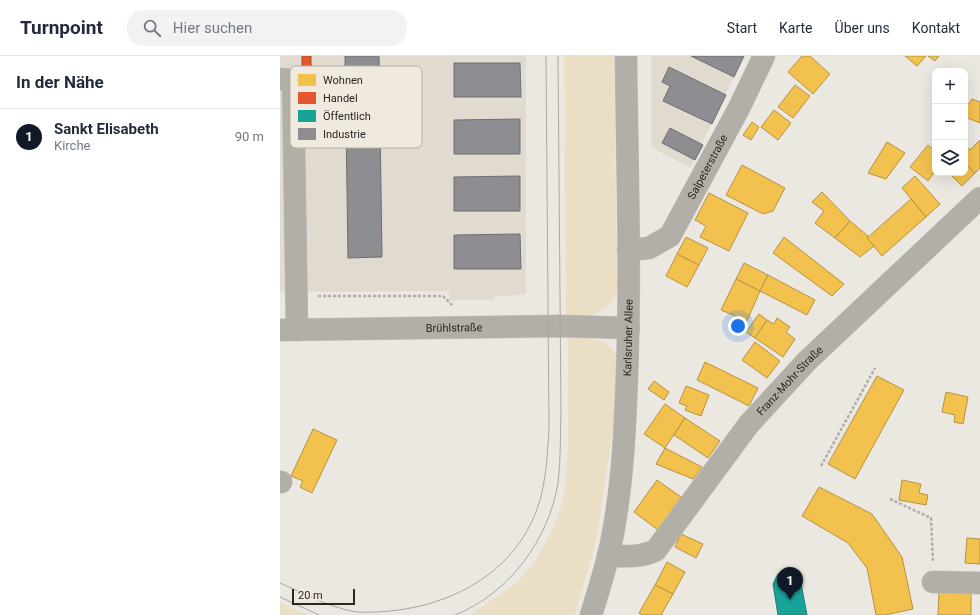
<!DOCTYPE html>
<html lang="de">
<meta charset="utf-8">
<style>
:root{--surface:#fff;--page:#f2f2f3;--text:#1f2937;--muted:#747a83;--line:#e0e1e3;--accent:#111827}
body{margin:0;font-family:Roboto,sans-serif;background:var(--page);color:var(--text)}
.controls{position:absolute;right:12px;top:12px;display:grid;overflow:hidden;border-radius:8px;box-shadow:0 4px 16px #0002}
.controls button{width:36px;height:36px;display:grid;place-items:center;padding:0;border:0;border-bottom:1px solid var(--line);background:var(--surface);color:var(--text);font:20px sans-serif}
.scale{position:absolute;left:12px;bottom:10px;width:63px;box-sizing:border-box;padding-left:4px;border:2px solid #292723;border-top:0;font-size:11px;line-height:14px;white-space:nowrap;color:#292723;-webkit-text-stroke:3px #efe9de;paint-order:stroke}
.you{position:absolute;left:458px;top:270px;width:14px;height:14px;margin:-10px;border:3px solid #fff;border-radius:50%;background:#1a73e8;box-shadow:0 0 0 6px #1a73e833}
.badge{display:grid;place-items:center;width:26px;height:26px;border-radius:50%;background:var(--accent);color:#fff;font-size:13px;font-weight:700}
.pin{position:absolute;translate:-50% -33px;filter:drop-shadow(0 1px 2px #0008)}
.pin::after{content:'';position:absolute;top:21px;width:14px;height:12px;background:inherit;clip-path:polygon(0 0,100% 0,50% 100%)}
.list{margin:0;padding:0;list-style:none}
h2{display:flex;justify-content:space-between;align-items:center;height:52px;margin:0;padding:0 16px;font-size:17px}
h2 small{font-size:13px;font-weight:400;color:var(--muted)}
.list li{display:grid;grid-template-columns:26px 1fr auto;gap:12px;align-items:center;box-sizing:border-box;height:56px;padding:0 16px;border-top:1px solid var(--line)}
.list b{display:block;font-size:15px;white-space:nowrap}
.list p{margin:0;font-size:13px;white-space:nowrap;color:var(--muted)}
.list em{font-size:13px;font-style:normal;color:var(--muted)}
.icon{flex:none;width:22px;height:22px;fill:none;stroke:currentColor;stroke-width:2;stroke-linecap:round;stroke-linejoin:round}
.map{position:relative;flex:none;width:700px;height:559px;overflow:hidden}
header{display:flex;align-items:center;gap:24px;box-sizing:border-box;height:56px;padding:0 20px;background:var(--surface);border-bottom:1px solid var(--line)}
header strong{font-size:19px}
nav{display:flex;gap:22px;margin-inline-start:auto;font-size:14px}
.search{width:280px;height:36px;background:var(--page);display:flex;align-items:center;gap:10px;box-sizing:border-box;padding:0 14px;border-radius:16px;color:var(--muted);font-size:15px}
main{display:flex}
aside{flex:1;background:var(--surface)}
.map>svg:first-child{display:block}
</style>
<header>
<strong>Turnpoint</strong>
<div class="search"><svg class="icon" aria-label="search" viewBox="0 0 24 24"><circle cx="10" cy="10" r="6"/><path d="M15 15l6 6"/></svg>Hier suchen</div>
<nav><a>Start</a><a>Karte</a><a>Über uns</a><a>Kontakt</a></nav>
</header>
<main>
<aside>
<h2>In der Nähe<small></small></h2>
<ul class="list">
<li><span class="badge">1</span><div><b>Sankt Elisabeth</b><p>Kirche</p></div><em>90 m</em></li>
</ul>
</aside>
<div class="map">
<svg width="700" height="559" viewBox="0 0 700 559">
<rect width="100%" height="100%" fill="#ebe8e2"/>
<!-- built -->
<g fill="#e1dbcf">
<polygon points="0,0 246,0 246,238 215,241 214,244 169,244 169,235 0,236"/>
<polygon points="371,0 464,0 410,112 371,91"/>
</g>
<!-- green -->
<g fill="#eadec5">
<path d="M284 0H334L337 234C335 237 334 243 332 246 322 259 301 262 286 261Z"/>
<polygon points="308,281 322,286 333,293 337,303 334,367 316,485 295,559 190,559 238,526 256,504 271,477 281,451 286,428 288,391 288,282"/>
<polygon points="0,547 28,559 0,559"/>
</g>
<!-- homes -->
<g fill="#f2c14e" stroke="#b69341">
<polygon points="522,0 530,0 550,18 533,38 508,16"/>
<polygon points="625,0 646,0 637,10"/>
<polygon points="648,0 659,0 655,5"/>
<polygon points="515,29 530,40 513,62 498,51"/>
<polygon points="692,43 700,46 700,67 685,61 685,53"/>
<polygon points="494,54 511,67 498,84 481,71"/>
<polygon points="472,66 479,71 471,84 463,79"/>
<polygon points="700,84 700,112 695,117 685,108 685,90 690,94"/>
<polygon points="607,86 625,97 606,123 588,117"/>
<polygon points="648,89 655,95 655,115 648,125 630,111"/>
<polygon points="685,108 695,117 682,130 669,117 685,117"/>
<polygon points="462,109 505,132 493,155 483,158 446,139"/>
<polygon points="635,120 660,148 646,161 622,132"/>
<polygon points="542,136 570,165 555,182 535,167 544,155 532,146"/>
<polygon points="429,137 468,157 449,195 420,181 426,170 415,164"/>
<polygon points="631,143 646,161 602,200 587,182"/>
<polygon points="570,165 588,180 587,182 594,190 580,201 555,182"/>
<polygon points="406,181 428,192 419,209 397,198"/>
<polygon points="504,181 564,228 552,240 493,197"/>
<polygon points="397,198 419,209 407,231 386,220"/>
<polygon points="464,207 488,219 480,235 456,223"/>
<polygon points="488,219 535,244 527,259 480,235"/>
<polygon points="456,223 480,235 467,265 441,254"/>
<polygon points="479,258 487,264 475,282 466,276"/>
<polygon points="497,262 510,271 506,276 515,283 503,301 475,282 487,264 494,268"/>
<polygon points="475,286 500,305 487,322 462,304"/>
<polygon points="425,306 478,332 469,350 417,324"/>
<polygon points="597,320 624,334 575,423 548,408"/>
<polygon points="374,325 389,336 384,344 368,333"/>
<polygon points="406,330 429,339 421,360 405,354 407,350 399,347"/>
<polygon points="666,336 688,341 683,368 674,366 675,359 662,356"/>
<polygon points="385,348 405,362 385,392 364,378"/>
<polygon points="405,362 440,385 428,402 394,379"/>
<polygon points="33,373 57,384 32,437 20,431 23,425 11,420"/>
<polygon points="385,392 422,411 413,423 376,408"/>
<polygon points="377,424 401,441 378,474 354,456"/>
<polygon points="622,424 641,428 639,437 648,439 646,449 619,444"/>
<polygon points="539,431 592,458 622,501 633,553 605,559 596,559 587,512 568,487 522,460"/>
<polygon points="401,478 423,488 416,502 395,491"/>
<polygon points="687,482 700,483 700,508 685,507"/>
<polygon points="387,506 405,516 393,538 375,529"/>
<polygon points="375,529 393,538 381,559 363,559 359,557"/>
<polygon points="659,533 691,533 691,559 658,559"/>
</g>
<!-- shops -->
<polygon fill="#e4572e" stroke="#ac492b" points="22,0 31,0 31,13 22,14"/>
<!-- public -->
<polygon fill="#17a398" stroke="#1c7e75" points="511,516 520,522 527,559 498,559 493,528 498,518"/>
<!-- industry -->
<g fill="#8d8d92" stroke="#6f6e71">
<polygon points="65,0 99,0 102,201 68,202"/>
<polygon points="411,0 464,0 454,21"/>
<polygon points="174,7 240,7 241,41 174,41"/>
<polygon points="389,11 446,39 432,68 383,45 390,30 382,26"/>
<polygon points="240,63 240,98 174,98 174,64"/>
<polygon points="390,72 423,89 415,104 382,87"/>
<polygon points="240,120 240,155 174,155 174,121"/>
<polygon points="240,178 241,213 174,213 174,179"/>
</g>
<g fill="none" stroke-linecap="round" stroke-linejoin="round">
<!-- minor casing -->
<g stroke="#c7c4c0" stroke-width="23">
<g id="minor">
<polyline points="0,23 13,24 17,274"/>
<path id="s1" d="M348 194 369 192 390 180 459 52 484 0"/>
<path id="s2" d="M0 274 280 270 349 272"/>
<polyline points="0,426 1,426"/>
<path id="s3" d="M328 500C344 500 361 502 376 494L469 368 527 305 700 142"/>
<polyline points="653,526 700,527"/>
<path id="s4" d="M311 559C317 540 323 520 328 501 342 442 345 378 347 318 351 212 347 106 346 0"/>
</g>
</g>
<!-- path -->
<g stroke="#b0aca7" stroke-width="2.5" stroke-dasharray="3 2" stroke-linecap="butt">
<polyline points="38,240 163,240 173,250"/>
<polyline points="541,410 595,312"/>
<polyline points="610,443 651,462 653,506"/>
</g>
<!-- minor -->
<use href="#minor" stroke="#b2afa8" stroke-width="22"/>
<!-- tram -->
<g stroke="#aaa7a1" stroke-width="1">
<path d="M0 527C25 538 49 551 76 556 148 559 223 530 253 463 266 435 267 403 269 372L266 0"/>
<polyline points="0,541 39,559"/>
<path d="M175 559C229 538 269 483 278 427 281 403 280 380 281 356L278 0"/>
</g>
</g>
<g text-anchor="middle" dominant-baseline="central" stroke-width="4" stroke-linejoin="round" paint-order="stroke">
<!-- street labels -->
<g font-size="11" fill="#292723" stroke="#efe9de">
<text stroke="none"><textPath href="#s1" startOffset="124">Salpeterstraße</textPath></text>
<text stroke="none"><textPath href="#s2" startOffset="174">Brühlstraße</textPath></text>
<text stroke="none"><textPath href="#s4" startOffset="281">Karlsruher Allee</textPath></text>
<text stroke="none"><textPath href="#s3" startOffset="265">Franz-Mohr-Straße</textPath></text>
</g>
</g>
<!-- legend -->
<rect x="10" y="10" width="132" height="82" rx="6" fill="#efe9de" stroke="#b4afa6" stroke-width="1"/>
<rect x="18" y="18" width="18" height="12" fill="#f2c14e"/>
<rect x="18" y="36" width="18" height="12" fill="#e4572e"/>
<rect x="18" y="54" width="18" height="12" fill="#17a398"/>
<rect x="18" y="72" width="18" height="12" fill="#8d8d92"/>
<g font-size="11" fill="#292723">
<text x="43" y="28">Wohnen</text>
<text x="43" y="46">Handel</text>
<text x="43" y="64">Öffentlich</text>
<text x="43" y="82">Industrie</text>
</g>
</svg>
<div class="controls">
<button>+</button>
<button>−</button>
<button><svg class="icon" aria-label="layers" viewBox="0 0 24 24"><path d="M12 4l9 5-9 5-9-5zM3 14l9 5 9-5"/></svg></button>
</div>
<div class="scale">20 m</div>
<div class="you"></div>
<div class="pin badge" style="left:510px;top:544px">1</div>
</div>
</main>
